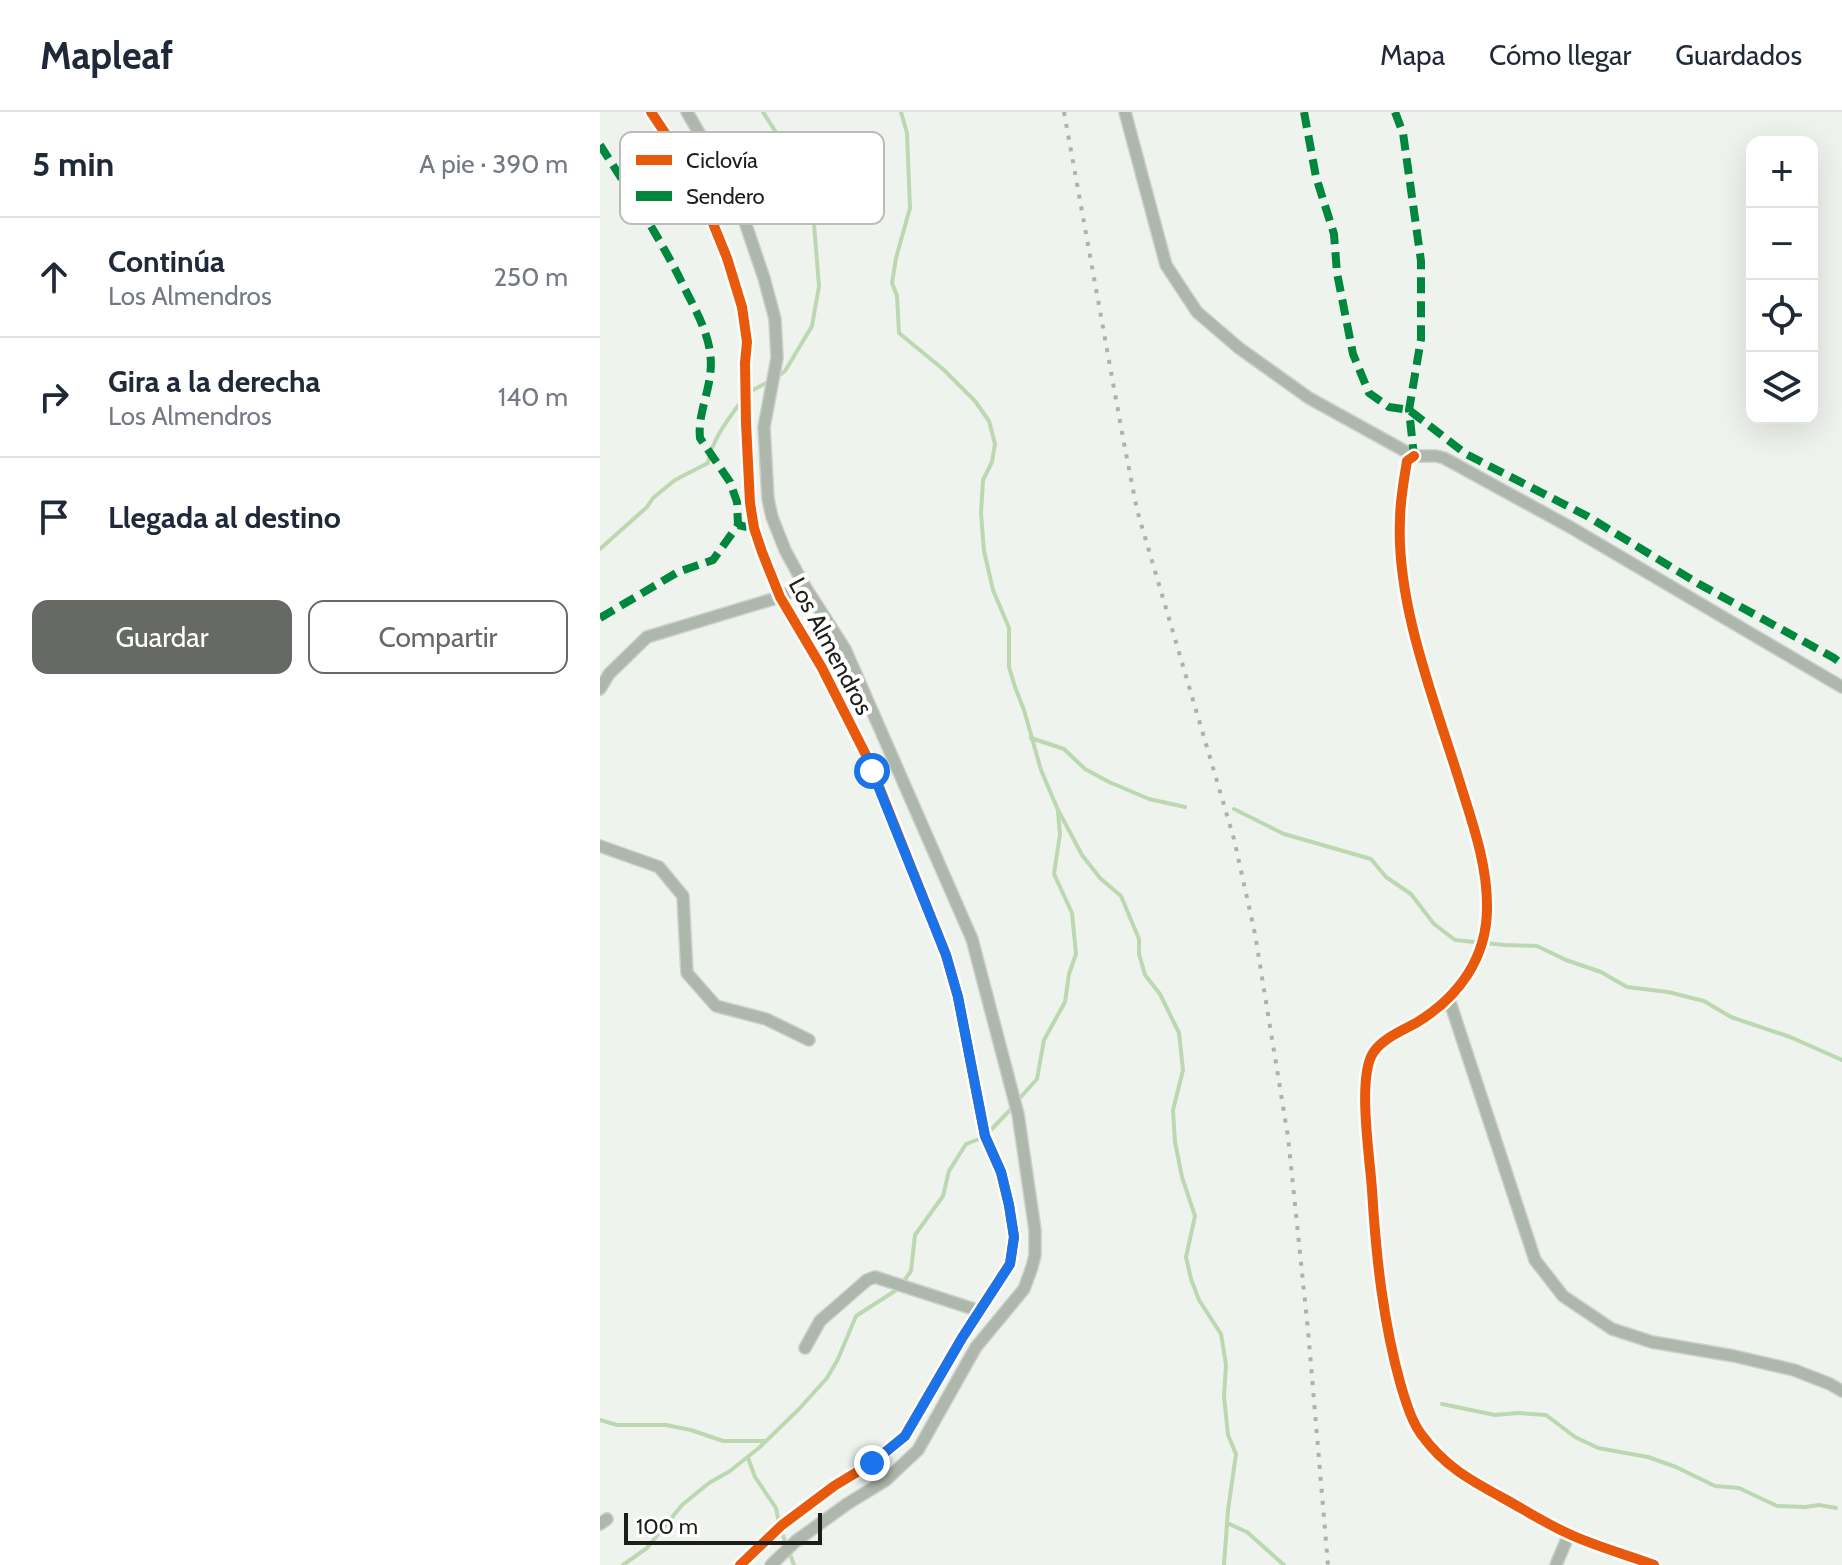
<!DOCTYPE html>
<html lang="es">
<meta charset="utf-8">
<style>
:root{--surface:#fff;--page:#f6f6f7;--text:#1f2937;--muted:#747a83;--line:#e0e1e3;--accent:#666964}
body{margin:0;font-family:Cabin,sans-serif;background:var(--page);color:var(--text)}
.controls{position:absolute;right:24px;top:24px;display:grid;overflow:hidden;border-radius:16px;box-shadow:0 8px 32px #0002}
.controls button{width:72px;height:72px;display:grid;place-items:center;padding:0;border:0;border-bottom:2px solid var(--line);background:var(--surface);color:var(--text);font:40px sans-serif}
.scale{position:absolute;left:24px;bottom:20px;width:198px;box-sizing:border-box;padding-left:8px;border:4px solid #1c1e1a;border-top:0;font-size:22px;line-height:28px;white-space:nowrap;color:#1c1e1a;-webkit-text-stroke:6px #fff;paint-order:stroke}
.stop{position:absolute;width:24px;height:24px;margin:-18px;border:6px solid #1a73e8;border-radius:50%;background:#fff}
.stop.end{background:#1a73e8;border-color:#fff;box-shadow:0 2px 8px #0008}
.list{margin:0;padding:0;list-style:none}
h2{display:flex;justify-content:space-between;align-items:center;height:104px;margin:0;padding:0 32px;font-size:34px}
h2 small{font-size:26px;font-weight:400;color:var(--muted)}
.list li{display:grid;grid-template-columns:52px 1fr auto;gap:24px;align-items:center;box-sizing:border-box;height:120px;padding:0 32px;border-top:2px solid var(--line)}
.list b{display:block;font-size:30px;white-space:nowrap}
.list p{margin:0;font-size:26px;white-space:nowrap;color:var(--muted)}
.list em{font-size:26px;font-style:normal;color:var(--muted)}
.actions{display:flex;gap:16px;padding:24px 32px}
.actions a{flex:1;padding:18px 0;border:2px solid var(--accent);border-radius:16px;text-align:center;font-size:28px;color:var(--accent)}
.actions .main{background:var(--accent);color:#fff}
.icon{flex:none;width:44px;height:44px;fill:none;stroke:currentColor;stroke-width:2;stroke-linecap:round;stroke-linejoin:round}
.map{position:relative;flex:none;width:1242px;height:1453px;overflow:hidden}
header{display:flex;align-items:center;gap:48px;box-sizing:border-box;height:112px;padding:0 40px;background:var(--surface);border-bottom:2px solid var(--line)}
header strong{font-size:38px}
nav{display:flex;gap:44px;margin-inline-start:auto;font-size:28px}
main{display:flex}
aside{flex:1;background:var(--surface)}
.map>svg:first-child{display:block}
</style>
<header>
<strong>Mapleaf</strong>
<nav><a>Mapa</a><a>Cómo llegar</a><a>Guardados</a></nav>
</header>
<main>
<aside>
<h2>5 min<small>A pie · 390 m</small></h2>
<ul class="list">
<li><svg class="icon" aria-label="ahead" viewBox="0 0 24 24"><path d="M12 20V5M6 11l6-6 6 6"/></svg><div><b>Continúa</b><p>Los Almendros</p></div><em>250 m</em></li>
<li><svg class="icon" aria-label="right" viewBox="0 0 24 24"><path d="M7 20v-9h11M14 6l5 5-5 5"/></svg><div><b>Gira a la derecha</b><p>Los Almendros</p></div><em>140 m</em></li>
<li><svg class="icon" aria-label="arrive" viewBox="0 0 24 24"><path d="M6 21V4h12l-3 4 3 4H6"/></svg><div><b>Llegada al destino</b></div></li>
</ul>
<div class="actions"><a class="main">Guardar</a><a>Compartir</a></div>
</aside>
<div class="map">
<svg width="1242" height="1453" viewBox="0 0 1242 1453">
<rect width="100%" height="100%" fill="#eff3ed"/>
<g fill="none" stroke-linecap="round" stroke-linejoin="round">
<!-- stream -->
<g stroke="#bcd8b0" stroke-width="4">
<polyline points="163,0 211,75 219,174 212,214 185,259 177,265"/>
<polyline points="301,0 307,21 310,96 296,146 292,171 297,184 299,221 344,258 375,289 389,309 395,332 392,350 383,368 381,401 384,439 393,478 409,516 409,555 415,575 424,598 441,658 458,698 482,743 500,766 521,784 539,827 539,842 545,863 560,882 579,921 583,958 573,998 575,1030 582,1065 595,1104 586,1145 591,1167 599,1188 621,1222 626,1253 624,1284 628,1323 636,1342 628,1398 624,1453"/>
<polyline points="149,280 170,269"/>
<path d="M0 437 47 395 53 386 75 368 108 351C112 327 129 306 143 287"/>
<polyline points="431,626 464,637 485,657 509,670 549,687 585,695"/>
<polyline points="634,697 684,722 771,747 786,765 811,782 834,812 855,828 905,833 937,834 966,848 1001,860 1027,875 1068,880 1104,889 1131,905 1190,925 1242,948"/>
<polyline points="418,988 437,967 444,928 465,890 469,862 476,842 472,801 454,762 460,722 458,700"/>
<polyline points="388,1021 413,995"/>
<polyline points="842,1292 895,1303 918,1301 946,1303 975,1325 998,1336 1048,1345 1076,1355 1115,1374 1139,1376 1177,1394 1205,1395 1219,1393 1236,1396"/>
<polyline points="0,1308 17,1313 66,1313 91,1318 123,1329 166,1329"/>
<polyline points="148,1346 155,1365 176,1396 180,1416 194,1453"/>
<polyline points="627,1411 647,1420 684,1453"/>
<polyline points="23,1453 47,1436 82,1393 109,1371 130,1359 160,1335 199,1297 227,1266 238,1247 256,1204 298,1177 311,1159 315,1123 343,1084 349,1059 366,1032 382,1026"/>
</g>
<!-- minor casing -->
<g stroke="#cdd0cc" stroke-width="14">
<g id="minor">
<polyline points="51,0 77,39 106,94 127,146 142,195 147,230 145,251 146,311 150,391 154,416 162,440 180,485 222,556 268,647 346,843 358,885 385,1024 401,1060 409,1093 414,1125 410,1152 362,1226 305,1324 272,1351 234,1374 182,1413 140,1453"/>
<polyline points="87,0 119,55 145,110 164,166 175,207 177,246 164,315 168,387 172,405 185,438 204,473 245,537 372,827 418,1002 435,1118 435,1143 432,1155 424,1177 376,1235 318,1338 286,1368 247,1392 196,1429 171,1453"/>
<polyline points="525,0 566,153 597,200 639,236 709,286 814,344 836,344 844,346 970,415 1242,575"/>
<path d="M814 344 807 349C804 368 800 388 800 408 796 493 835 590 860 671 872 710 887 751 887 793 888 845 859 885 816 911 801 919 782 927 773 941 757 966 770 1046 772 1078 776 1144 783 1210 801 1274 806 1290 811 1308 821 1322 844 1354 870 1368 903 1386 925 1398 945 1411 967 1421 994 1434 1025 1442 1054 1453"/>
<polyline points="0,577 9,562 47,525 180,485 204,473"/>
<polyline points="0,734 59,755 83,784 87,861 116,894 166,907 209,928"/>
<polyline points="849,887 935,1148 963,1184 1012,1217 1052,1230 1134,1244 1194,1258 1230,1272 1242,1279"/>
<polyline points="205,1236 220,1209 267,1168 275,1165 380,1199"/>
<polyline points="0,1412 7,1407"/>
<polyline points="956,1453 969,1422"/>
</g>
</g>
<!-- minor -->
<use href="#minor" stroke="#aeb7ab" stroke-width="11"/>
<!-- rail -->
<polyline stroke="#adb2aa" stroke-width="4" stroke-dasharray="4 8" stroke-linecap="butt" points="464,0 523,326 537,398 634,727 655,822 688,1025 708,1218 728,1453"/>
<!-- quiet -->
<g stroke="#00873e" stroke-width="8" stroke-dasharray="16 8" stroke-linecap="butt">
<polyline points="704,0 716,65 734,122 737,161 753,242 769,281 789,295 809,298 866,342 987,404 1099,472 1234,546 1242,552"/>
<polyline points="795,0 803,21 821,149 821,227 809,298 814,344"/>
<path d="M0 33C30 80 61 127 85 177 95 197 107 218 110 240 115 272 97 298 100 326L130 370 137 390 138 413"/>
<polyline points="0,506 78,460 113,448 138,413 147,415"/>
</g>
<!-- cycleway casing -->
<g stroke="#fff" stroke-width="15">
<g id="cycleway">
<polyline points="51,0 77,39 106,94 127,146 142,195 147,230 145,251 146,311 150,391 154,416 162,440 180,485 222,556 268,647 346,843 358,885 385,1024 401,1060 409,1093 414,1125 410,1152 362,1226 305,1324 272,1351 234,1374 182,1413 140,1453"/>
<path d="M814 344 807 349C804 368 800 388 800 408 796 493 835 590 860 671 872 710 887 751 887 793 888 845 859 885 816 911 801 919 782 927 773 941 757 966 770 1046 772 1078 776 1144 783 1210 801 1274 806 1290 811 1308 821 1322 844 1354 870 1368 903 1386 925 1398 945 1411 967 1421 994 1434 1025 1442 1054 1453"/>
</g>
</g>
<!-- cycleway -->
<use href="#cycleway" stroke="#e8590c" stroke-width="10"/>
</g>
<g fill="none" stroke-linecap="round" stroke-linejoin="round">
<!-- route -->
<polyline stroke="#1a73e8" stroke-width="10" points="272,1351 305,1324 362,1226 410,1152 414,1125 409,1093 401,1060 385,1024 358,885 346,843 272,659"/>
</g>
<g text-anchor="middle" dominant-baseline="central" stroke-width="8" stroke-linejoin="round" paint-order="stroke">
<!-- street labels -->
<g font-size="24" fill="#1c1e1a" stroke="#fff">
<text transform="translate(231 534) rotate(62)">Los Almendros</text>
</g>
</g>
<!-- legend -->
<rect x="20" y="20" width="264" height="92" rx="12" fill="#fff" stroke="#bbbcba" stroke-width="2"/>
<rect x="36" y="43" width="36" height="10" fill="#e8590c"/>
<rect x="36" y="79" width="36" height="10" fill="#00873e"/>
<g font-size="22" fill="#1c1e1a">
<text x="86" y="56">Ciclovía</text>
<text x="86" y="92">Sendero</text>
</g>
</svg>
<div class="controls">
<button>+</button>
<button>−</button>
<button><svg class="icon" aria-label="locate" viewBox="0 0 24 24"><circle cx="12" cy="12" r="6"/><path d="M12 2v4M12 18v4M2 12h4M18 12h4"/></svg></button>
<button><svg class="icon" aria-label="layers" viewBox="0 0 24 24"><path d="M12 4l9 5-9 5-9-5zM3 14l9 5 9-5"/></svg></button>
</div>
<div class="scale">100 m</div>
<div class="stop" style="left:272px;top:659px"></div>
<div class="stop end" style="left:272px;top:1351px"></div>
</div>
</main>
